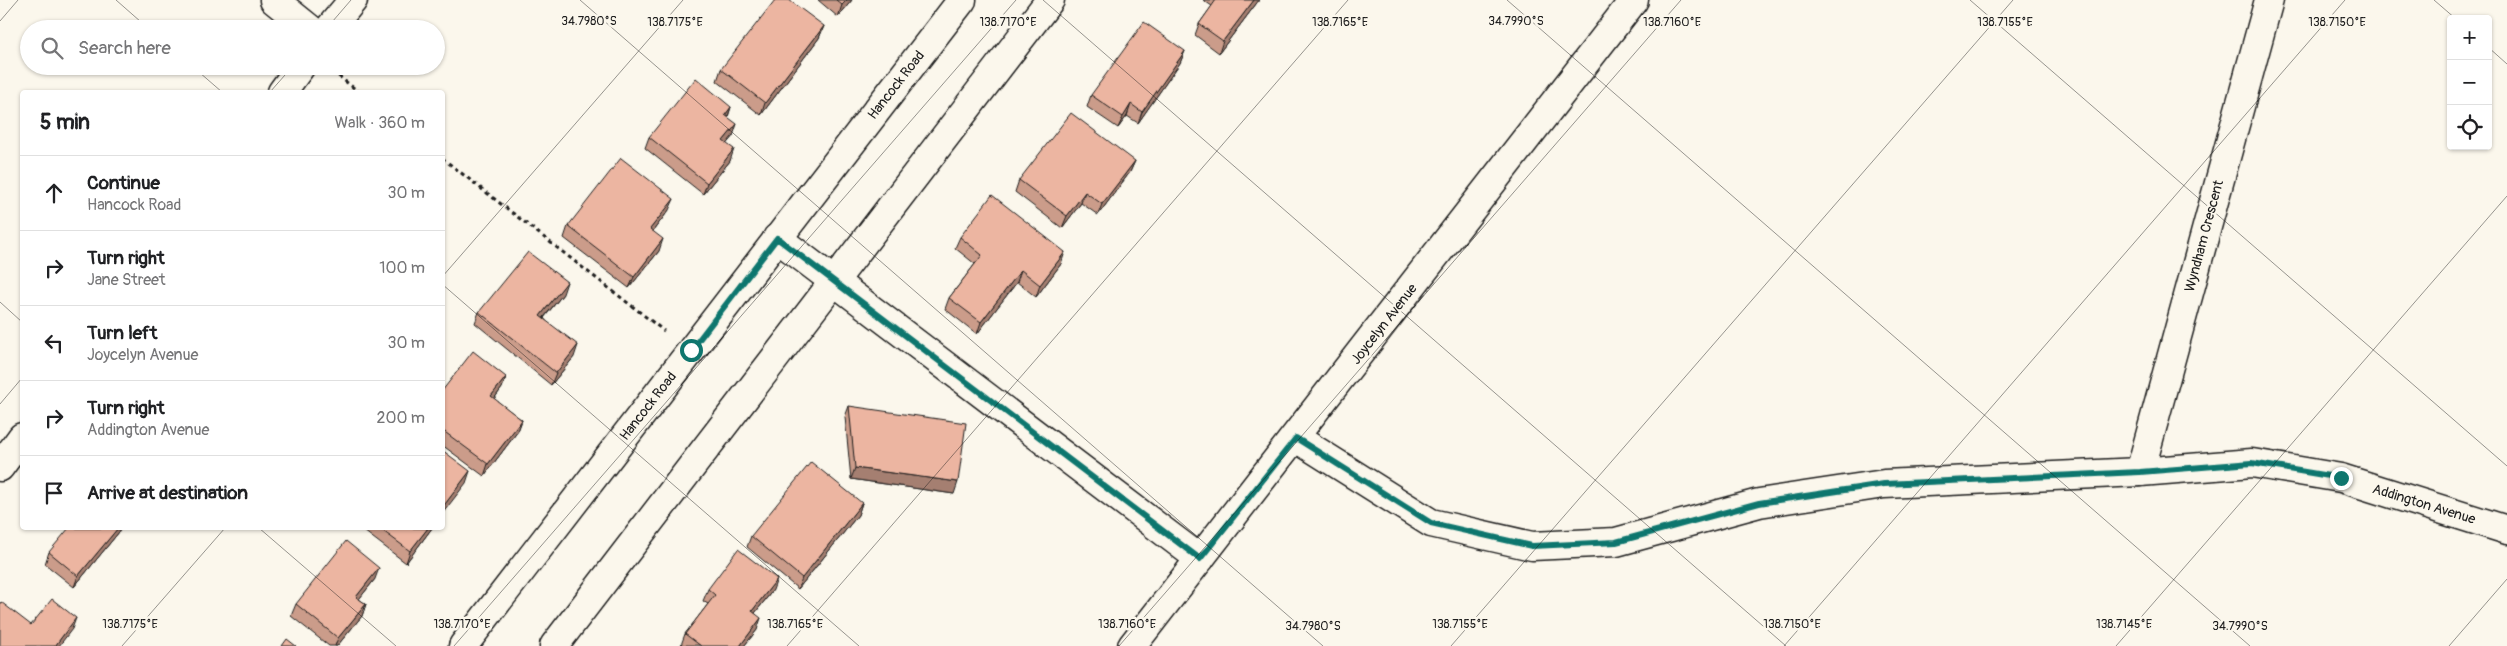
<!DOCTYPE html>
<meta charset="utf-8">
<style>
:root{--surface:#fff;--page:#f2f2f2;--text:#202124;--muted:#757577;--line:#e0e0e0}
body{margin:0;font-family:Pangolin,sans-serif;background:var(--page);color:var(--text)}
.controls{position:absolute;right:15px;top:15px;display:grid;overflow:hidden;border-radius:5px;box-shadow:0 1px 4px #0004}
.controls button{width:45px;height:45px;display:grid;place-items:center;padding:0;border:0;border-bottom:1px solid var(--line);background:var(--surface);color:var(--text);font:25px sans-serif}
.stop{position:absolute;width:15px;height:15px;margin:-11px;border:4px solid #0f766e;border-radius:50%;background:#fff}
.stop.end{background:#0f766e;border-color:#fff;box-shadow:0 1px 5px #0008}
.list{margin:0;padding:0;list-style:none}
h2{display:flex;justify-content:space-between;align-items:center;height:65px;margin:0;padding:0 20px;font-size:21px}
h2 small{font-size:16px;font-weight:400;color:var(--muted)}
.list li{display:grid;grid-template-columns:32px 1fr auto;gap:15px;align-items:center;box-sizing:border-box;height:75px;padding:0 20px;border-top:1px solid var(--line)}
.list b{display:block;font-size:19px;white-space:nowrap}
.list p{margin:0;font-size:16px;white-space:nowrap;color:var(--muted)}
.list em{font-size:16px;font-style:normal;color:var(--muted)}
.icon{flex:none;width:28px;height:28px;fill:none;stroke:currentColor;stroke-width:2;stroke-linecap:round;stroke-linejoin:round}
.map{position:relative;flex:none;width:2507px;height:646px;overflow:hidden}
.search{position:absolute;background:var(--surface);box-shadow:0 1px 4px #0004;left:20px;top:20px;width:425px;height:55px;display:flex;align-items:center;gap:12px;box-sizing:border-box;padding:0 18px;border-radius:28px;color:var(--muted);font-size:19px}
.panel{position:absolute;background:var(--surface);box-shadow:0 1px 4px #0004;left:20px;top:90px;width:425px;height:440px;border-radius:5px}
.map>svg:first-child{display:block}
</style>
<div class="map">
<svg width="2507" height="646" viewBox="0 0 2507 646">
<rect width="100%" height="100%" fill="#fbf7ec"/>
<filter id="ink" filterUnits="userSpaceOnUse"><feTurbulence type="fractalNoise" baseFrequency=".02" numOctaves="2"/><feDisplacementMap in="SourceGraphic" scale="10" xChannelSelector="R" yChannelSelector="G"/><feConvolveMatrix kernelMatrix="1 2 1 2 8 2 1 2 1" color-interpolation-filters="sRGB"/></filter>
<g filter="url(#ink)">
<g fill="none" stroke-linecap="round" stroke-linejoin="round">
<!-- minor casing -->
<g stroke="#1c1c1c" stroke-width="31">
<g id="minor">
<polyline points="274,0 310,29"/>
<polyline points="329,29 353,0"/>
<polyline points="282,92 301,66"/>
<polyline points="777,238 1200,559"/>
<polyline points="1296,438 1431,523 1532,546 1616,542 1759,503 1884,484 2140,472 2252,463 2341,478 2507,530"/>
<polyline points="0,467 22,437"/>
<polyline points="2140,472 2269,0"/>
<polyline points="1132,646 1634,0"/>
</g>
</g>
<!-- major casing -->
<g stroke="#1c1c1c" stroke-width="31">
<g id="major">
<polyline points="463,646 962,0"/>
<polyline points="554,646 1050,0"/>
</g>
</g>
<!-- path -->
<g stroke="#1c1c1c" stroke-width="3" stroke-dasharray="4 4" stroke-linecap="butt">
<polyline points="332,71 359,92"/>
<polyline points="442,158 664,331"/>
</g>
<!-- minor -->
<use href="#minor" stroke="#fbf7ec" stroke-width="28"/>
<!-- major -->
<use href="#major" stroke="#fbf7ec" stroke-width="28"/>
</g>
<!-- wall -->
<g fill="#cb9c8a" stroke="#1c1c1c">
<polygon points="818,0 852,0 838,17"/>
<polygon points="1203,0 1259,0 1219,53 1195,35 1199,24 1212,6"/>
<polygon points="824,26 819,38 761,115 717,81 721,69"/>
<polygon points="1185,51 1180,63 1138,123 1127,116 1118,128 1087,107 1091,95"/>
<polygon points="731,107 728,117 733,136 726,144 730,161 703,194 645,148 649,137"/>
<polygon points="1135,161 1130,172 1098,215 1081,203 1062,228 1015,192 1019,180"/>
<polygon points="669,210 653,231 659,251 629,288 564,238 568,226"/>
<polygon points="960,237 1061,264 1036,297 1017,282 977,334 945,309 949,298 975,264 955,248"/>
<polygon points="563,294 544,318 574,357 551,385 475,323 479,312"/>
<polygon points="506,377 502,388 494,399 522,420 518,431 484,476 442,445 442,391"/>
<polygon points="849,406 954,494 851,479 845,417"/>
<polygon points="862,503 858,515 798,589 747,547 751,536"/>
<polygon points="360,528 432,528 406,563"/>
<polygon points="119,532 74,587 45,564 49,552"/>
<polygon points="375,579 359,599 366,604 362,616 337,646 329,646 291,616 296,604"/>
<polygon points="708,589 773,590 755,613 757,630 744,646 681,645 685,634 708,604 703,601"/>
</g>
<!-- shaded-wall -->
<g fill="#a57f71" stroke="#1c1c1c">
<polygon points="847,0 852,0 838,17 842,5"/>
<polygon points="1254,0 1259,0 1219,53 1223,41"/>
<polygon points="824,26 819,38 761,115 765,103"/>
<polygon points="1185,51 1180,63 1138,123 1142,112"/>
<polygon points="1131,104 1127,116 1118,128 1123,117"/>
<polygon points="731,107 727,119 725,115"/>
<polygon points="737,124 733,136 719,153 723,141"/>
<polygon points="734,149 730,161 703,194 707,183"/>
<polygon points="1135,161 1130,172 1098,215 1102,204"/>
<polygon points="1085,192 1081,203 1062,228 1067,216"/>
<polygon points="674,199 669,210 646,240 650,229"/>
<polygon points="663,239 659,251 629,288 634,277"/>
<polygon points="1065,252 1061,264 1036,297 1040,285"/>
<polygon points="1021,270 1017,282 977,334 981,322"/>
<polygon points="567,282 563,294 536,327 540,316"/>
<polygon points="578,345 574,357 551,385 556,373"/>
<polygon points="506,377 502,388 487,408 491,396"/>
<polygon points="522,420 518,431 484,476 488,464"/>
<polygon points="855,468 958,482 954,494 851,479"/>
<polygon points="470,471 466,483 442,514 442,508"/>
<polygon points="862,503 858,515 798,589 802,578"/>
<polygon points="118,528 121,528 119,532 74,587 78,576"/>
<polygon points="428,528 432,528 406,563 410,551"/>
<polygon points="379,568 375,579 352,608 356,597"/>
<polygon points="777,579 773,590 748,622 752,611"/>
<polygon points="366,604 362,616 337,646 335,646 338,638"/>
<polygon points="76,618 72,629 59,646 55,646"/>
<polygon points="761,618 757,630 744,646 740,646"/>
</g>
<!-- building -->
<g fill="#ecb5a1" stroke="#1c1c1c">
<polygon points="775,0 789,0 824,26 765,103 721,69"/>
<polygon points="836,0 847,0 842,5"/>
<polygon points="1216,0 1254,0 1223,41 1199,24"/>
<polygon points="1144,22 1185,51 1142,112 1131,104 1123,117 1091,95"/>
<polygon points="696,78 731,107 725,115 737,124 723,141 734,149 707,183 649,137"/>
<polygon points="1071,113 1135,161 1102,204 1085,192 1067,216 1019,180"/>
<polygon points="621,158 674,199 650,229 663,239 634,277 568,226"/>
<polygon points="992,195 1065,252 1040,285 1021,270 981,322 949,298 982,255 960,237"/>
<polygon points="528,252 567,282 540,316 578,345 556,373 479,312"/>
<polygon points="473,351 506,377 491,396 522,420 488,464 442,430 442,391"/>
<polygon points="849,406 966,423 958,482 855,468"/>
<polygon points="442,450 470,471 442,508"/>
<polygon points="811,462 862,503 802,578 751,536"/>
<polygon points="69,528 118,528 78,576 49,552"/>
<polygon points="379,528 428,528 410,551"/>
<polygon points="346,541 379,568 356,597 366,604 338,638 296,604"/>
<polygon points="738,549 777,579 752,611 761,618 740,646 701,646 685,634 715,595 708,589"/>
<polygon points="52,599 76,618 55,646 0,646 0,603 1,602 31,625"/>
<polygon points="287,639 296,646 282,646"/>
</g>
</g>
<g fill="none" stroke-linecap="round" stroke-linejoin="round" filter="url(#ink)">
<!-- route -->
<polyline stroke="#0f766e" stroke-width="6" points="691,350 777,238 1200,559 1296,438 1431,523 1532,546 1616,542 1759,503 1884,484 2140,472 2252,463 2341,478"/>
</g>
<!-- ticks -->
<path fill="none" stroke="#1c1c1c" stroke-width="1" stroke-opacity="0.45" d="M116 0 149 29M580 0 1323 646M1043 0 1786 646M1507 0 2250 646M1970 0 2507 466M2434 0 2456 19M0 21 18 0M326 29 351 0M2488 47 2507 64M192 66 222 92M270 92 293 66M442 277 683 0M442 284 859 646M0 302 22 322M0 404 22 378M259 528 396 646M122 646 225 528M454 646 1016 0M787 646 1348 0M1119 646 1681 0M1451 646 2013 0M1784 646 2345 0M2116 646 2507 196M2449 646 2507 579"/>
<g text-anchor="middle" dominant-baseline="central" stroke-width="5" stroke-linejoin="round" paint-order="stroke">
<!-- street labels -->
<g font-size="14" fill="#1c1c1c" stroke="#fbf7ec">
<text transform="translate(896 85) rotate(-52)">Hancock Road</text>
<text transform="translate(2204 236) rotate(-75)">Wyndham Crescent</text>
<text transform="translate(1384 324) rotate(-52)">Joycelyn Avenue</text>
<text transform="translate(648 406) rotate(-52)">Hancock Road</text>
<text transform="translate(2424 504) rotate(17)">Addington Avenue</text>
</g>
</g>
<g font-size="12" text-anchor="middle" fill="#1c1c1c" stroke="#fbf7ec" stroke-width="5" stroke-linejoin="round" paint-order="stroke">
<text x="589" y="25">34.7980°S</text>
<text x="1516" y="25">34.7990°S</text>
<text x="675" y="26">138.7175°E</text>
<text x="1008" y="26">138.7170°E</text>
<text x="1340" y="26">138.7165°E</text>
<text x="1672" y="26">138.7160°E</text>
<text x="2005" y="26">138.7155°E</text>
<text x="2337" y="26">138.7150°E</text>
<text x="130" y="628">138.7175°E</text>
<text x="462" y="628">138.7170°E</text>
<text x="795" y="628">138.7165°E</text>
<text x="1127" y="628">138.7160°E</text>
<text x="1460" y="628">138.7155°E</text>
<text x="1792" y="628">138.7150°E</text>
<text x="2124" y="628">138.7145°E</text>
<text x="1313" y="630">34.7980°S</text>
<text x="2240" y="630">34.7990°S</text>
</g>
</svg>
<div class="controls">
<button>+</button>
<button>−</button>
<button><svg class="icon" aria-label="locate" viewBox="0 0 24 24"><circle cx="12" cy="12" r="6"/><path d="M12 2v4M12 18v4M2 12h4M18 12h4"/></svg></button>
</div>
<div class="stop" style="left:691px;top:350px"></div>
<div class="stop end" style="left:2341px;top:478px"></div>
<div class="search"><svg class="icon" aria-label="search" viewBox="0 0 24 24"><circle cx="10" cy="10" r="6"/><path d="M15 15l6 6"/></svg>Search here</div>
<section class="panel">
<h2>5 min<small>Walk · 360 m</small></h2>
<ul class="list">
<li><svg class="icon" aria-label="ahead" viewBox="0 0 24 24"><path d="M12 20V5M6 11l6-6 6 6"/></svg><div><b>Continue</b><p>Hancock Road</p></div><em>30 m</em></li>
<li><svg class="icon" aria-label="right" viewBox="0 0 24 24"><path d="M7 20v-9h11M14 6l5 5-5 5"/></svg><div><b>Turn right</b><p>Jane Street</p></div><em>100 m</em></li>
<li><svg class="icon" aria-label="left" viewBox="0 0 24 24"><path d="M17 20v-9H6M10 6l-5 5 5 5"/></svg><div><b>Turn left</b><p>Joycelyn Avenue</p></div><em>30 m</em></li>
<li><svg class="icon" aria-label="right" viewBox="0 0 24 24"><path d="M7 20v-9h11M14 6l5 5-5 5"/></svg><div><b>Turn right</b><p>Addington Avenue</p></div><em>200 m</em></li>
<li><svg class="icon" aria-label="arrive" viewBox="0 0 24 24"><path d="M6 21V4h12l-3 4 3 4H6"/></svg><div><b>Arrive at destination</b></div></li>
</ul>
</section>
</div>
